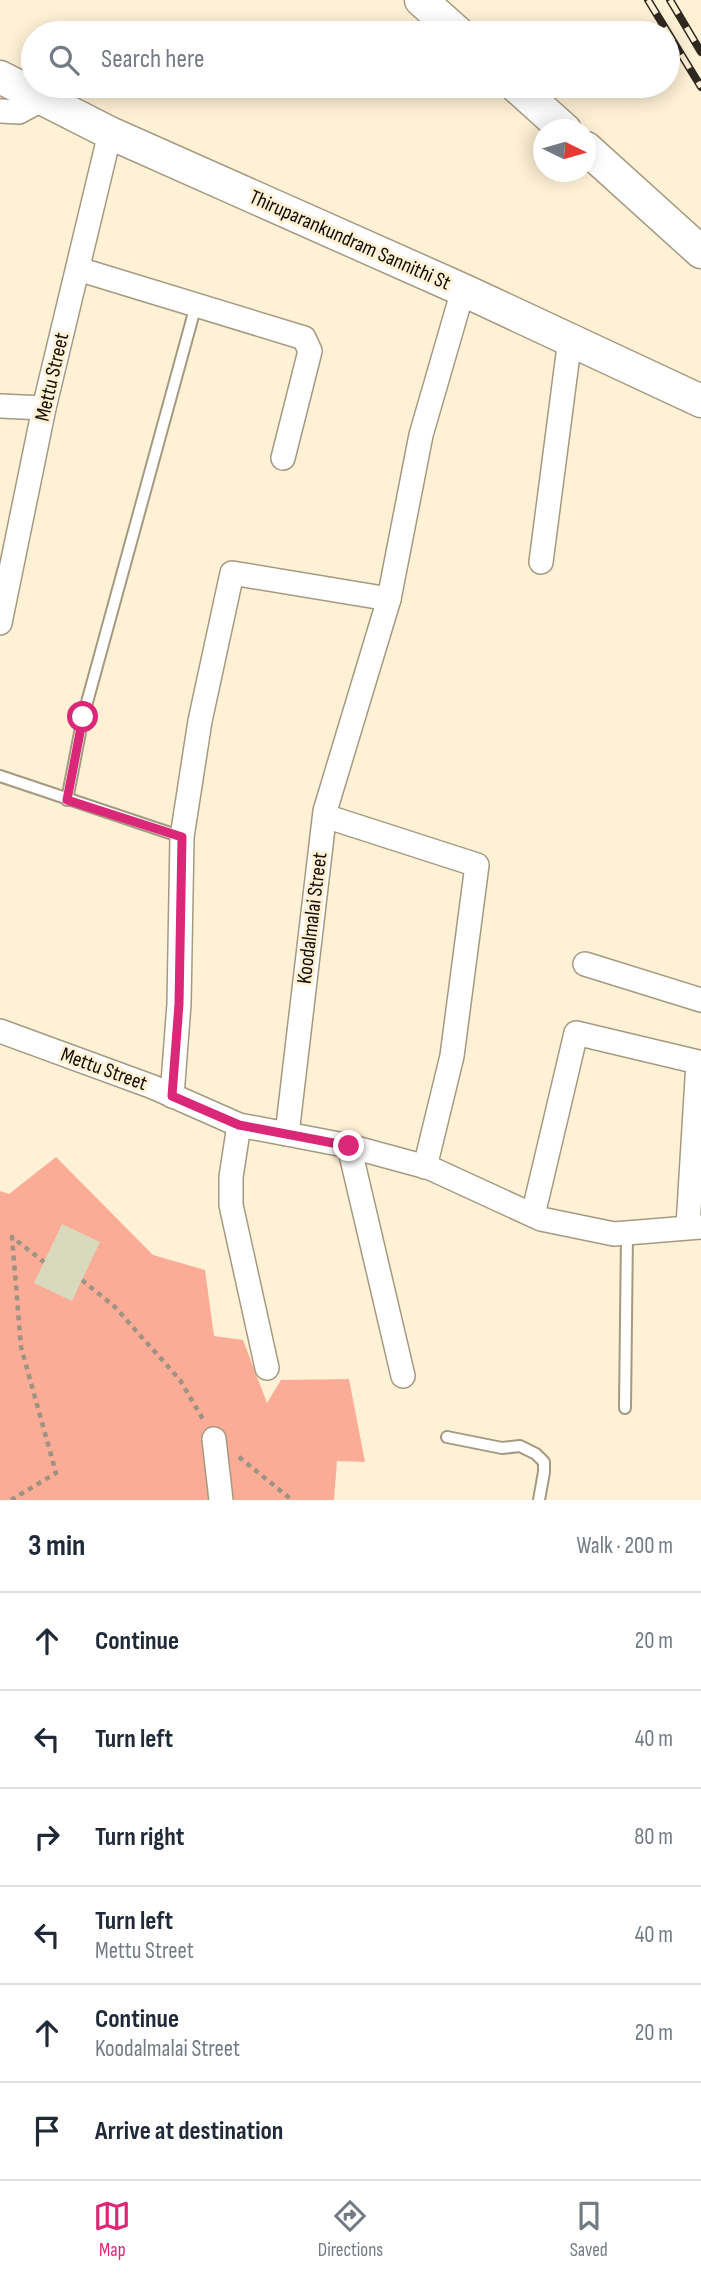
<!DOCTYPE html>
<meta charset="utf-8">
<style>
:root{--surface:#fff;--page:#f6f6f7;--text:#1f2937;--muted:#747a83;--line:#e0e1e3;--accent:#db2777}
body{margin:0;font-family:"Sofia Sans Condensed",sans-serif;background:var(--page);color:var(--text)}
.compass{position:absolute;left:533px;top:119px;width:63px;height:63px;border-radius:50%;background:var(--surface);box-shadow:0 4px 18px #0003;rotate:95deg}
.stop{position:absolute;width:21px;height:21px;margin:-16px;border:5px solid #db2777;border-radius:50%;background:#fff}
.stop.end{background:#db2777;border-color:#fff;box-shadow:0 2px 7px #0008}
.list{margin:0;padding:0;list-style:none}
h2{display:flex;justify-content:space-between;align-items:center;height:91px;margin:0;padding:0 28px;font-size:30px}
h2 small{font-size:23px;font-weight:400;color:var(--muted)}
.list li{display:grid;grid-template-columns:46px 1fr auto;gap:21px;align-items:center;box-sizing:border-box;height:98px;padding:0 28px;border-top:2px solid var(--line)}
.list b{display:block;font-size:26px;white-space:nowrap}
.list p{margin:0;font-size:23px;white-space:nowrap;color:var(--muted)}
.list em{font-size:23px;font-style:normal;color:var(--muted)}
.icon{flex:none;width:38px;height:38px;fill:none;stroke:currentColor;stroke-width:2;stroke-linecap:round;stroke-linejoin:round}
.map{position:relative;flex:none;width:701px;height:1500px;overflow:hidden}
.search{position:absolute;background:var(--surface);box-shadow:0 4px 18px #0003;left:21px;right:21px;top:21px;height:77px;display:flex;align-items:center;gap:18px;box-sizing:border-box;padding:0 24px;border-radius:38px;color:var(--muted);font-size:26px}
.sheet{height:679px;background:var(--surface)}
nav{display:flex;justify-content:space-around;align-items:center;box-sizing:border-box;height:98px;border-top:2px solid var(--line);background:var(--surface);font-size:19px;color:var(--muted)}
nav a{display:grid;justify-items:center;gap:4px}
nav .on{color:var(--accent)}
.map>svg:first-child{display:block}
</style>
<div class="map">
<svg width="701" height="1500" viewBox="0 0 701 1500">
<rect width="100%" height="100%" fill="#fff1d6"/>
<!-- green -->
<polygon fill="#faac96" points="56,1157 153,1255 205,1270 214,1336 243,1340 267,1403 281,1380 349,1379 365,1462 337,1461 334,1500 0,1500 0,1191 9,1194"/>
<!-- building -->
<polygon fill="#d9dabd" points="62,1224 100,1242 72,1301 34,1283"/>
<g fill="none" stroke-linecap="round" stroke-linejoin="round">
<!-- lane casing -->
<g stroke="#a59980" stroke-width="14">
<g id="lane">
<polyline points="0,776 182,837"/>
<polyline points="67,800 83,717 196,305"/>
<polyline points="625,1408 627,1233"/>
<polyline points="447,1437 502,1448 520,1446 536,1454 544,1462 544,1472 539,1500"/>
</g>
</g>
<!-- street casing -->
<g stroke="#a59980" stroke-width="26">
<g id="street">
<polyline points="0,111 19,112 43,99"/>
<polyline points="78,269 304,338 310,351 283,458"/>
<polyline points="463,290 421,435 389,599 325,811 287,1134 349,1146 430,1168 541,1219 614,1234 701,1227"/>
<polyline points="0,406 44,408"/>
<polyline points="541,562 570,339"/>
<polyline points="0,623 44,408 110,133"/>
<polyline points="325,816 477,865 452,1056 425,1167"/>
<polyline points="585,964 701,1000"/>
<polyline points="0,1031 153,1087 239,1125 287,1134"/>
<polyline points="172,1096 179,1004 182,837 200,721 232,573 389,599"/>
<polyline points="239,1125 231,1177 231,1205 267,1368"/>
<polyline points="349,1146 403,1376"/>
<polyline points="533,1215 576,1033 698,1062 688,1226"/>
<polyline points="214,1439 221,1500"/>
</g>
</g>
<!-- secondary casing -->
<g stroke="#a59980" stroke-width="35">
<g id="secondary">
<polyline points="421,0 458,33"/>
<polyline points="0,77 110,133 463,290 701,401"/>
<polyline points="516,86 565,130"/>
<polyline points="586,148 701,252"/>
</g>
</g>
<!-- path -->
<g stroke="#9d9380" stroke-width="4.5" stroke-dasharray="5 5" stroke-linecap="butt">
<polyline points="82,1280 115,1307 180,1380 204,1421"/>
<polyline points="239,1457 292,1500"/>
<polyline points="11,1500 56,1473 21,1347 12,1237 44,1262"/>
</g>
<!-- lane -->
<use href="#lane" stroke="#fff" stroke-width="10"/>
<!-- street -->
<use href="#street" stroke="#fff" stroke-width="23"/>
<!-- secondary -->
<use href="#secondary" stroke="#fff" stroke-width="32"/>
<!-- rail casing -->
<g stroke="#2f281e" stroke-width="8">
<g id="rail">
<polyline points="648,0 701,87"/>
<polyline points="670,0 701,52"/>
</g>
</g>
<!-- rail -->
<use href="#rail" stroke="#fff1d6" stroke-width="5" stroke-dasharray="16" stroke-linecap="butt"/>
</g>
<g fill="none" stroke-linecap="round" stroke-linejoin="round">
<!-- route -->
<polyline stroke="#db2777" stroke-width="9" points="83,717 67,800 182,837 179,1004 172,1096 239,1125 349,1146"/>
</g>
<g text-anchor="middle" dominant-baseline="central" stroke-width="6" stroke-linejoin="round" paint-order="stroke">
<!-- street labels -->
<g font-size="21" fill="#120d05" stroke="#fff1d6">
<text transform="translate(350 240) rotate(24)">Thiruparankundram Sannithi St</text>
<text transform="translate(52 377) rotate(-77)">Mettu Street</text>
<text transform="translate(312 918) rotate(-83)">Koodalmalai Street</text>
<text transform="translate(104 1069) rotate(20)">Mettu Street</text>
</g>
</g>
</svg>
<svg class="compass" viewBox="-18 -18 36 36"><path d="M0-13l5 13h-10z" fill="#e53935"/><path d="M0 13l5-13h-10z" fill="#747a83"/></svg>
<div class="stop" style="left:83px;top:717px"></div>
<div class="stop end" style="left:349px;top:1146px"></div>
<div class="search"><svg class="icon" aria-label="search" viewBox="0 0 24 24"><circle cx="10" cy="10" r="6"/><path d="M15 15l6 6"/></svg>Search here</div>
</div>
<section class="sheet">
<h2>3 min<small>Walk · 200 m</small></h2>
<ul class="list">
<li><svg class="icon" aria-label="ahead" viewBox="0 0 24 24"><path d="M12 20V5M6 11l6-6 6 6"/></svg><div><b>Continue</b></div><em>20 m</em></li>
<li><svg class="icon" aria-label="left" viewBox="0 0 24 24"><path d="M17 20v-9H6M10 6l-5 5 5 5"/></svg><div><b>Turn left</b></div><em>40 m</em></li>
<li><svg class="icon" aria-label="right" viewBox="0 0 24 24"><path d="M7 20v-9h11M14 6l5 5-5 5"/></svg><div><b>Turn right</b></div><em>80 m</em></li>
<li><svg class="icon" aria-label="left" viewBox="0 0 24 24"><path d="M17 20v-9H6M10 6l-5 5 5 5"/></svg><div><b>Turn left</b><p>Mettu Street</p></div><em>40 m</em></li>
<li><svg class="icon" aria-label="ahead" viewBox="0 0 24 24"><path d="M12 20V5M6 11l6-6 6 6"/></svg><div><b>Continue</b><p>Koodalmalai Street</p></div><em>20 m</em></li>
<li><svg class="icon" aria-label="arrive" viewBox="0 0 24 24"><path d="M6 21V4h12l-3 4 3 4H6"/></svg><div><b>Arrive at destination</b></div></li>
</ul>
</section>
<nav>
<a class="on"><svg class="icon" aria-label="map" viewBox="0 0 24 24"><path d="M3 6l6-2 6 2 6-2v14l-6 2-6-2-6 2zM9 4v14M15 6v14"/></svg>Map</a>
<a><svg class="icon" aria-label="directions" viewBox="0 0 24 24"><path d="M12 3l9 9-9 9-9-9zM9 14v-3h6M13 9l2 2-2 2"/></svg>Directions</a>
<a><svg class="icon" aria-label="saved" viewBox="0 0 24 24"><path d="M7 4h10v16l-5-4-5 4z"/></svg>Saved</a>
</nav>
